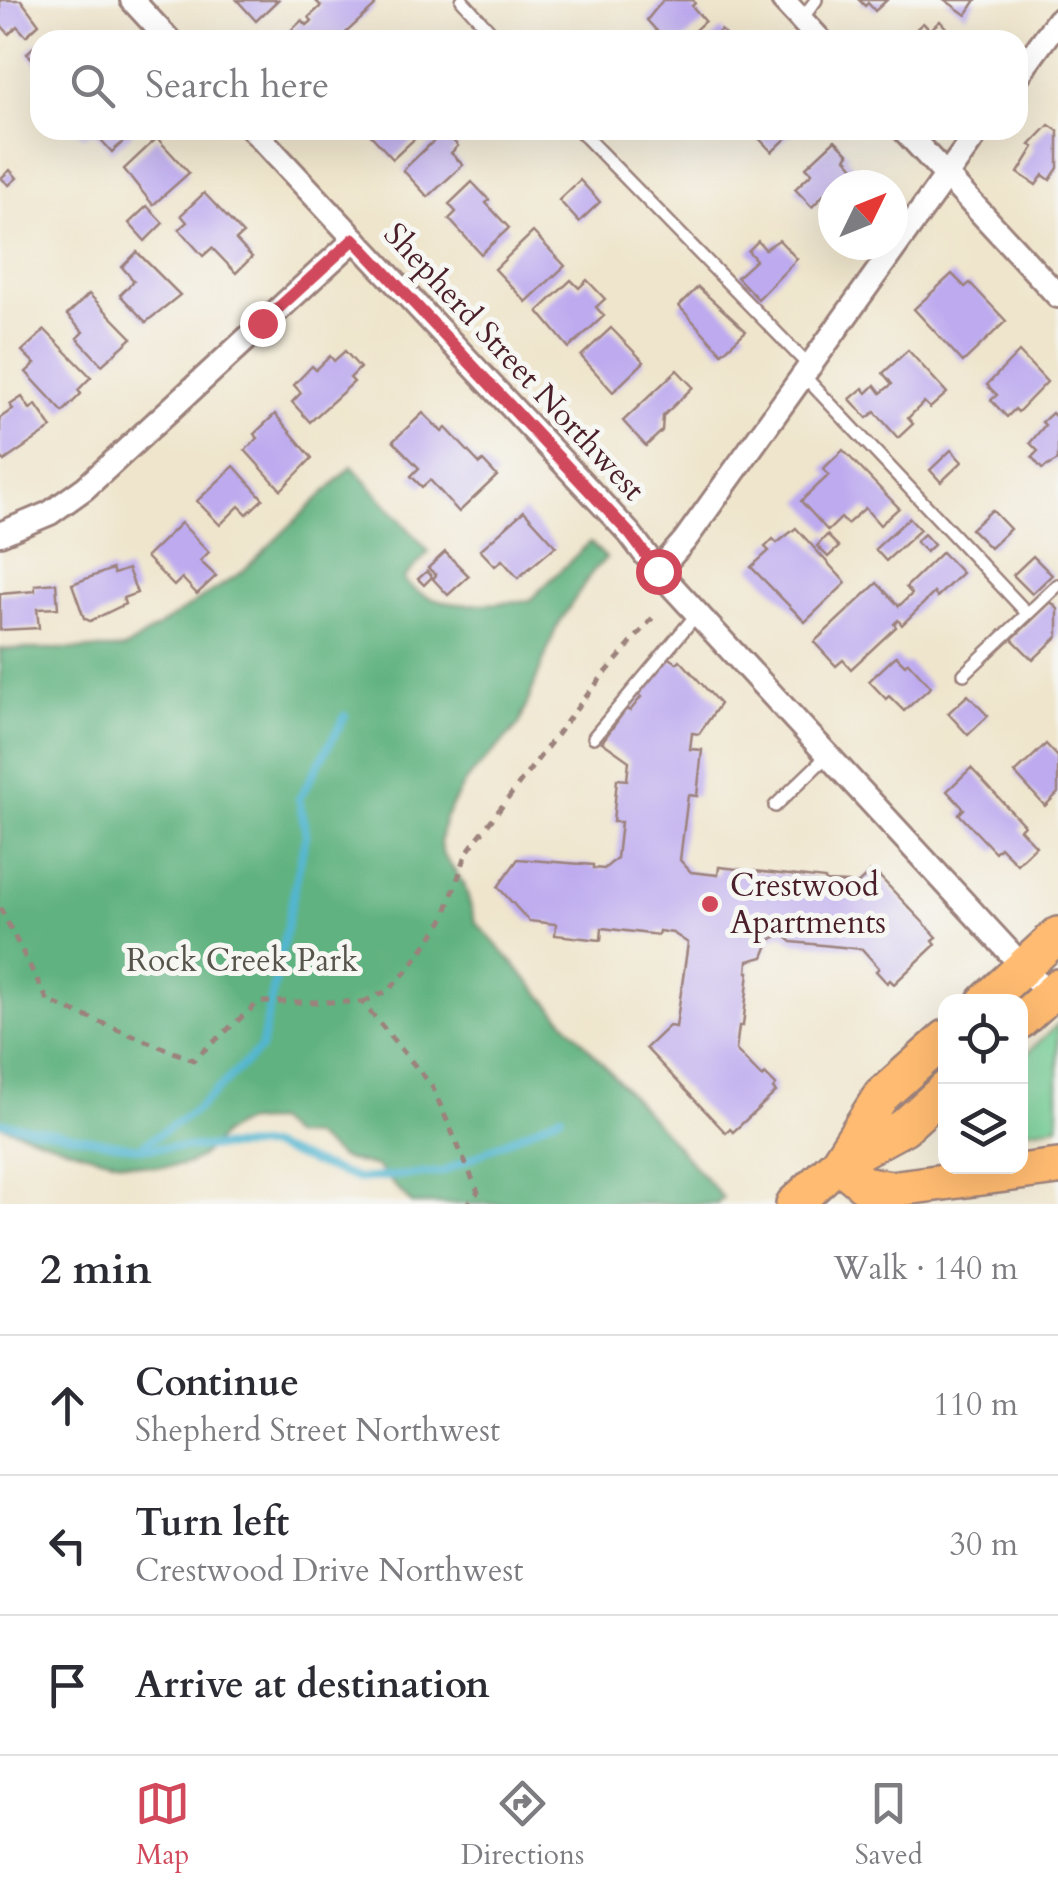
<!DOCTYPE html>
<meta charset="utf-8">
<style>
:root{--surface:#fff;--page:#f2f2f3;--text:#2b2b33;--muted:#7c7c81;--line:#e1e1e2;--accent:#d1495b}
body{margin:0;font-family:Cardo,serif;background:var(--page);color:var(--text)}
.controls{position:absolute;right:30px;bottom:30px;display:grid;overflow:hidden;border-radius:20px;box-shadow:0 10px 40px #0002}
.controls button{width:90px;height:90px;display:grid;place-items:center;padding:0;border:0;border-bottom:2px solid var(--line);background:var(--surface);color:var(--text);font:50px sans-serif}
.compass{position:absolute;left:818px;top:170px;width:90px;height:90px;border-radius:50%;background:var(--surface);box-shadow:0 10px 40px #0002;rotate:47deg}
.stop{position:absolute;width:30px;height:30px;margin:-22px;border:8px solid #d1495b;border-radius:50%;background:#fff}
.stop.end{background:#d1495b;border-color:#fff;box-shadow:0 2px 10px #0008}
.list{margin:0;padding:0;list-style:none}
h2{display:flex;justify-content:space-between;align-items:center;height:130px;margin:0;padding:0 40px;font-size:42px}
h2 small{font-size:32px;font-weight:400;color:var(--muted)}
.list li{display:grid;grid-template-columns:65px 1fr auto;gap:30px;align-items:center;box-sizing:border-box;height:140px;padding:0 40px;border-top:2px solid var(--line)}
.list b{display:block;font-size:38px;white-space:nowrap}
.list p{margin:0;font-size:32px;white-space:nowrap;color:var(--muted)}
.list em{font-size:32px;font-style:normal;color:var(--muted)}
.icon{flex:none;width:55px;height:55px;fill:none;stroke:currentColor;stroke-width:2;stroke-linecap:round;stroke-linejoin:round}
.map{position:relative;flex:none;width:1058px;height:1204px;overflow:hidden}
.search{position:absolute;background:var(--surface);box-shadow:0 10px 40px #0002;left:30px;right:30px;top:30px;height:110px;display:flex;align-items:center;gap:25px;box-sizing:border-box;padding:0 35px;border-radius:30px;color:var(--muted);font-size:38px}
.sheet{height:550px;background:var(--surface)}
nav{display:flex;justify-content:space-around;align-items:center;box-sizing:border-box;height:140px;border-top:2px solid var(--line);background:var(--surface);font-size:28px;color:var(--muted)}
nav a{display:grid;justify-items:center;gap:5px}
nav .on{color:var(--accent)}
.map>svg:first-child{display:block}
</style>
<div class="map">
<svg width="1058" height="1204" viewBox="0 0 1058 1204">
<rect width="100%" height="100%" fill="#f6f6f2"/>
<filter id="ink" filterUnits="userSpaceOnUse"><feTurbulence type="fractalNoise" baseFrequency=".01" numOctaves="2"/><feDisplacementMap in="SourceGraphic" scale="20" xChannelSelector="R" yChannelSelector="G"/><feConvolveMatrix kernelMatrix="1 2 1 2 8 2 1 2 1" color-interpolation-filters="sRGB"/></filter>
<filter id="wash" filterUnits="userSpaceOnUse"><feTurbulence type="fractalNoise" baseFrequency=".0048" numOctaves="4" result="noise"/><feDisplacementMap in="SourceGraphic" scale="40" xChannelSelector="R" yChannelSelector="G"/><feGaussianBlur stdDeviation="2.25" result="paint"/><feColorMatrix in="noise" values="0 0 0 0 0 0 0 0 0 0 0 0 0 0 0 0 0 1.4 0 .05"/><feComposite in="paint" operator="in"/></filter>
<g filter="url(#wash)">
<rect width="100%" height="100%" fill="#efe5cc"/>
<!-- green -->
<polygon fill="#76d097" stroke="#607861" stroke-width="2.5" points="1058,1024 1058,1126 1021,1131 1021,1059"/>
<!-- forest -->
<path fill="#60b280" stroke="#556856" stroke-width="2.5" d="M352 466 429 552 403 579C431 614 491 604 530 600L590 542 606 558 592 572 556 628 519 725 465 782 444 820 440 844 443 855 464 884 475 921 723 1198 717 1204H412L377 1167 341 1158 312 1136H292L275 1121C264 1122 247 1120 237 1125 214 1135 211 1158 182 1165 136 1175 45 1140 0 1125V649H124L242 572Z"/>
<g fill="none" stroke-linecap="round" stroke-linejoin="round">
<!-- stream -->
<g stroke="#52b6d0" stroke-width="8">
<polyline points="0,1122 138,1148 268,1146 358,1179 443,1172 561,1115"/>
<polyline points="140,1147 197,1109 261,1048 306,834 299,799 345,716"/>
</g>
</g>
<g id="blocks">
<!-- building -->
<g fill="#bdaaef">
<polygon points="0,0 21,0 39,24 26,36 17,26 9,34 0,24"/>
<polygon points="237,0 278,0 256,21"/>
<polygon points="315,0 370,0 375,6 338,40 291,40 286,35 302,20 307,25 312,21 309,17 321,6"/>
<polygon points="663,0 693,0 695,3 692,6 705,21 684,40 665,40 647,20"/>
<polygon points="859,0 887,0 875,11 868,3 865,6"/>
<polygon points="945,0 976,0 966,15"/>
<polygon points="940,21 957,40 904,40 923,23 930,30"/>
<polygon points="721,30 731,40 710,40"/>
<polygon points="40,41 40,67 27,53"/>
<polygon points="1049,125 1058,131 1058,168 1050,180 1043,175 1036,185 1018,173 1034,147 1030,145"/>
<polygon points="76,130 136,130 112,152 94,132 83,137"/>
<polygon points="366,130 424,130 393,159"/>
<polygon points="755,130 795,130 772,152 753,132"/>
<polygon points="444,131 458,146 451,153 463,165 428,197 403,170"/>
<polygon points="157,138 189,173 153,205 124,169"/>
<polygon points="835,140 849,154 846,158 864,178 856,185 833,185 812,207 795,189 812,173 806,167"/>
<polygon points="10,170 17,178 9,185 1,178"/>
<polygon points="580,180 600,202 579,222 559,200"/>
<polygon points="472,182 489,200 486,203 509,228 481,254 449,219 456,212 449,204"/>
<polygon points="204,193 243,234 236,240 252,257 236,273 212,248 203,256 179,229 187,222 181,215"/>
<polygon points="147,206 163,223 145,241 129,223"/>
<polygon points="533,232 565,266 526,302 495,269"/>
<polygon points="779,240 797,259 758,299 737,277 756,260 748,251 758,241 765,249"/>
<polygon points="137,252 180,295 146,322 120,295 134,281 122,267"/>
<polygon points="952,274 965,287 970,283 1006,321 963,362 914,309"/>
<polygon points="571,280 579,288 587,280 605,299 596,307 604,316 569,348 538,311"/>
<polygon points="698,287 746,331 722,353 679,306"/>
<polygon points="89,294 132,338 102,365 77,338 83,332 67,315"/>
<polygon points="611,328 644,362 613,392 581,356"/>
<polygon points="45,330 91,377 78,390 81,394 63,412 26,372 35,364 22,351"/>
<polygon points="908,350 947,393 930,408 924,402 908,418 913,424 898,438 875,412 867,418 850,399 863,388 867,393 875,385 881,393 892,384 883,373"/>
<polygon points="345,351 360,368 350,378 354,382 310,422 292,402 301,393 294,385 312,366 316,370 330,356 334,361"/>
<polygon points="1019,352 1047,382 1018,412 1015,409 1007,417 991,400 997,395 987,385"/>
<polygon points="677,370 693,387 663,416 662,431 646,446 623,421"/>
<polygon points="22,397 30,409 36,405 52,428 4,461 0,455 0,418 13,409 10,405"/>
<polygon points="423,413 442,432 446,428 480,464 483,461 497,476 459,512 430,480 422,487 411,476 419,468 393,441"/>
<polygon points="1052,413 1055,416 1058,413 1058,460 1042,469 1032,457 1038,451 1030,443 1045,425 1042,422"/>
<polygon points="275,414 312,458 281,490 245,450 258,438 254,434"/>
<polygon points="843,450 899,508 880,525 865,508 847,524 841,518 828,531 801,501 829,475 823,469"/>
<polygon points="951,450 962,462 941,482 930,470"/>
<polygon points="234,466 263,499 247,514 239,506 220,525 197,501"/>
<polygon points="992,510 1010,529 990,548 971,529"/>
<polygon points="524,511 556,546 518,578 502,560 495,566 480,550"/>
<polygon points="909,518 920,530 886,561 875,549"/>
<polygon points="181,523 209,552 200,561 216,576 197,594 182,578 174,586 146,557"/>
<polygon points="796,528 846,583 805,622 751,567 769,551 765,547 773,539 777,543"/>
<polygon points="924,534 934,545 926,552 916,542"/>
<polygon points="827,535 839,547 828,557 817,546"/>
<polygon points="445,552 469,576 448,595 433,579 436,575 428,568"/>
<polygon points="942,552 962,573 937,597 934,593 902,625 898,620 894,624 896,627 851,669 843,660 836,666 814,642 877,583 899,606 912,594 906,587"/>
<polygon points="1033,556 1052,575 1032,594 1013,575"/>
<polygon points="112,569 114,574 128,569 137,593 123,598 125,604 90,621 84,618 72,584"/>
<polygon points="427,571 432,577 424,585 418,579"/>
<polygon points="56,583 58,608 37,609 39,628 0,630 0,594 35,591 35,585"/>
<polygon points="1051,602 1058,609 1058,636 1033,660 1012,639"/>
<polygon points="665,655 677,663 680,660 720,704 699,734 692,733 690,749 702,750 697,796 688,795 680,860 691,872 718,875 719,867 825,879 825,882 849,883 854,887 870,872 877,880 880,877 937,937 933,940 936,944 894,984 890,980 887,983 876,971 879,968 862,949 792,942 782,934 770,940 763,957 748,961 747,972 749,972 743,1026 739,1026 736,1050 762,1077 765,1074 776,1085 773,1089 776,1092 733,1132 730,1129 726,1133 646,1048 669,1026 676,1027 688,943 673,933 659,931 658,935 602,928 601,940 555,935 556,924 529,921 498,887 518,859 593,865 593,868 604,869 617,858 621,822 613,822 617,779 627,780 629,761 602,742 626,709 630,711 641,697 637,694"/>
<polygon points="896,656 905,665 908,662 931,687 904,711 889,696 886,699 869,681"/>
<polygon points="968,695 988,716 968,735 948,713"/>
<polygon points="1046,744 1058,757 1058,793 1045,806 1015,773"/>
<polygon points="971,768 1024,825 1020,829 1036,846 1017,864 1000,847 995,852 959,814 964,809 947,791"/>
</g>
</g>
</g>
<g filter="url(#ink)">
<use href="#blocks" fill-opacity="0" stroke="#9c827c" stroke-width="2.5"/>
<g fill="none" stroke-linecap="round" stroke-linejoin="round">
<!-- service casing -->
<g stroke="#9c827c" stroke-width="16">
<g id="service">
<polyline points="462,0 498,40"/>
<polyline points="801,20 816,0"/>
<polyline points="579,130 810,367"/>
<polyline points="804,376 1027,613"/>
<polyline points="964,674 1058,585"/>
<polyline points="594,737 697,614"/>
<polyline points="775,806 828,755"/>
</g>
</g>
<!-- minor casing -->
<g stroke="#9c827c" stroke-width="28">
<g id="minor">
<polyline points="132,0 169,40"/>
<polyline points="783,0 820,40"/>
<polyline points="1018,75 1058,20"/>
<polyline points="253,130 630,534 658,571 1049,995"/>
<polyline points="904,130 1058,296"/>
<polyline points="0,534 50,513 85,488 355,239"/>
<polyline points="658,571 685,540 979,130"/>
</g>
</g>
<!-- primary casing -->
<g stroke="#9c827c" stroke-width="40">
<g id="primary">
<polyline points="985,1002 1058,935"/>
<polyline points="1020,1021 1058,987"/>
<polyline points="843,1160 904,1127 946,1089"/>
<polyline points="838,1163 863,1184 890,1189 1058,1167"/>
<polyline points="794,1204 838,1163 881,1096 946,1038"/>
</g>
</g>
<!-- path -->
<g stroke="#9c827c" stroke-width="5" stroke-dasharray="8 8" stroke-linecap="butt">
<polyline points="0,908 48,1001 193,1060 259,1002 362,1002 432,1086 478,1192 468,1204"/>
<polyline points="363,1002 389,990 410,967 443,921 467,852 591,690 655,615"/>
</g>
<!-- service -->
<use href="#service" stroke="#fff" stroke-width="11"/>
<!-- minor -->
<use href="#minor" stroke="#fff" stroke-width="22"/>
<!-- primary -->
<use href="#primary" stroke="#ffbb71" stroke-width="35"/>
</g>
</g>
<g fill="none" stroke-linecap="round" stroke-linejoin="round" filter="url(#ink)">
<!-- route -->
<polyline stroke="#d1495b" stroke-width="12" points="262,323 354,239 630,534 658,571"/>
</g>
<!-- markers -->
<circle fill="#d1495b" stroke="#f6f6f2" stroke-width="4" cx="710" cy="904" r="10"/>
<g text-anchor="middle" dominant-baseline="central" stroke-width="10" stroke-linejoin="round" paint-order="stroke">
<!-- street labels -->
<g font-size="32" fill="#4a1f2b" stroke="#f6f6f2">
<text transform="translate(514 362) rotate(47)">Shepherd Street Northwest</text>
</g>
<!-- poi labels -->
<g font-size="32" fill="#4a1f2b" stroke="#f6f6f2" text-anchor="start">
<text x="730" y="886">Crestwood<tspan x="730" dy="37">Apartments</tspan></text>
</g>
<!-- park labels -->
<g font-size="32" fill="#57544b" stroke="#f6f6f2">
<text x="242" y="961">Rock Creek Park</text>
</g>
</g>
</svg>
<div class="controls">
<button><svg class="icon" aria-label="locate" viewBox="0 0 24 24"><circle cx="12" cy="12" r="6"/><path d="M12 2v4M12 18v4M2 12h4M18 12h4"/></svg></button>
<button><svg class="icon" aria-label="layers" viewBox="0 0 24 24"><path d="M12 4l9 5-9 5-9-5zM3 14l9 5 9-5"/></svg></button>
</div>
<svg class="compass" viewBox="-18 -18 36 36"><path d="M0-13l5 13h-10z" fill="#e53935"/><path d="M0 13l5-13h-10z" fill="#7c7c81"/></svg>
<div class="stop" style="left:658px;top:571px"></div>
<div class="stop end" style="left:262px;top:323px"></div>
<div class="search"><svg class="icon" aria-label="search" viewBox="0 0 24 24"><circle cx="10" cy="10" r="6"/><path d="M15 15l6 6"/></svg>Search here</div>
</div>
<section class="sheet">
<h2>2 min<small>Walk · 140 m</small></h2>
<ul class="list">
<li><svg class="icon" aria-label="ahead" viewBox="0 0 24 24"><path d="M12 20V5M6 11l6-6 6 6"/></svg><div><b>Continue</b><p>Shepherd Street Northwest</p></div><em>110 m</em></li>
<li><svg class="icon" aria-label="left" viewBox="0 0 24 24"><path d="M17 20v-9H6M10 6l-5 5 5 5"/></svg><div><b>Turn left</b><p>Crestwood Drive Northwest</p></div><em>30 m</em></li>
<li><svg class="icon" aria-label="arrive" viewBox="0 0 24 24"><path d="M6 21V4h12l-3 4 3 4H6"/></svg><div><b>Arrive at destination</b></div></li>
</ul>
</section>
<nav>
<a class="on"><svg class="icon" aria-label="map" viewBox="0 0 24 24"><path d="M3 6l6-2 6 2 6-2v14l-6 2-6-2-6 2zM9 4v14M15 6v14"/></svg>Map</a>
<a><svg class="icon" aria-label="directions" viewBox="0 0 24 24"><path d="M12 3l9 9-9 9-9-9zM9 14v-3h6M13 9l2 2-2 2"/></svg>Directions</a>
<a><svg class="icon" aria-label="saved" viewBox="0 0 24 24"><path d="M7 4h10v16l-5-4-5 4z"/></svg>Saved</a>
</nav>
